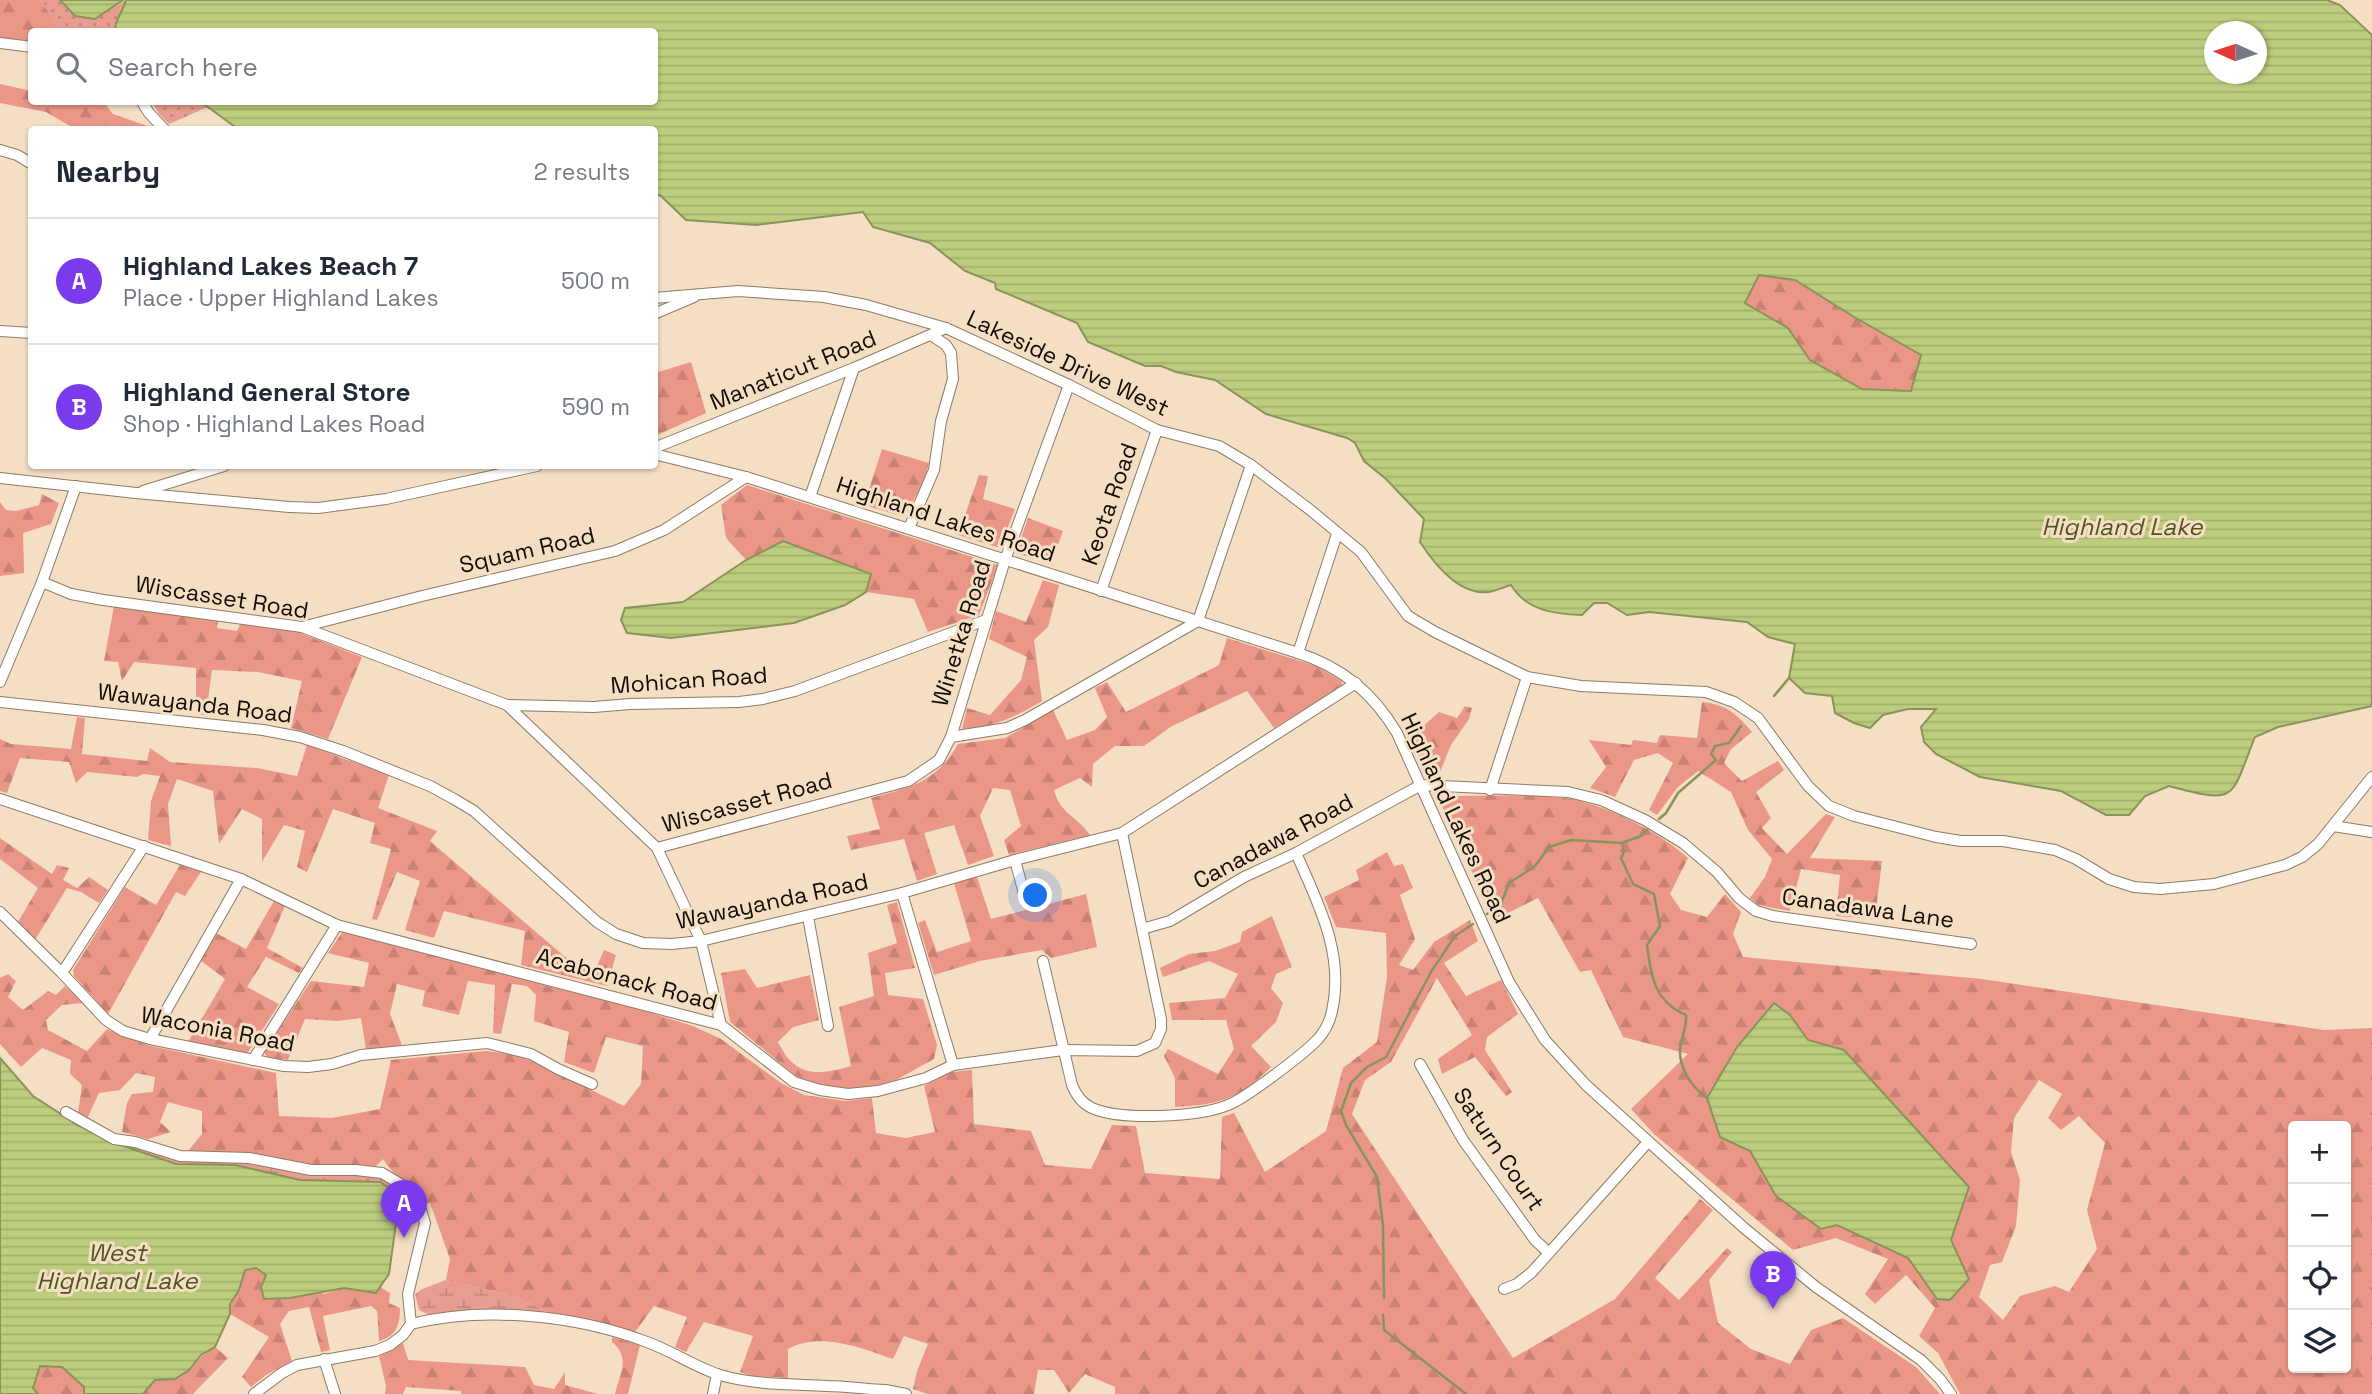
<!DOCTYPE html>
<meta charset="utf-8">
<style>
:root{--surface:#fff;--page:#f2f2f3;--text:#1f2937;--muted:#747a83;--line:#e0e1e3;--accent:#7c3aed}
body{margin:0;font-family:"Space Grotesk",sans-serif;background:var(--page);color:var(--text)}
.controls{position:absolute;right:21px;bottom:21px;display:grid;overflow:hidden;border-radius:7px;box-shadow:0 2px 5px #0004}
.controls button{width:63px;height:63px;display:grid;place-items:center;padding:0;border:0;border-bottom:2px solid var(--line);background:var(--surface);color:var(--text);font:35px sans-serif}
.compass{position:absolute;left:2204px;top:21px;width:63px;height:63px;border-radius:50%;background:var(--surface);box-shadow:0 2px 5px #0004;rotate:273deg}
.you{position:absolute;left:1036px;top:896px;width:24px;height:24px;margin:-18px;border:5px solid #fff;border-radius:50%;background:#1a73e8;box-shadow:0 0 0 10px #1a73e833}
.badge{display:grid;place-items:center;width:46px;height:46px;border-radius:50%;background:var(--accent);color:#fff;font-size:23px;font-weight:700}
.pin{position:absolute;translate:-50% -58px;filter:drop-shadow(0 2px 4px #0008)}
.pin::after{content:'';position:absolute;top:37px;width:24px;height:21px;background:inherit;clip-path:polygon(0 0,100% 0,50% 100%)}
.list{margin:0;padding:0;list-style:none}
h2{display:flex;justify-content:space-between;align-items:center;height:91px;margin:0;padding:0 28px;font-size:30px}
h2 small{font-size:23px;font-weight:400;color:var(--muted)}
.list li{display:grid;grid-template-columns:46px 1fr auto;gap:21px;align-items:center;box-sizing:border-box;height:126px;padding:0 28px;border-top:2px solid var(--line)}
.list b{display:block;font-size:26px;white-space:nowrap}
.list p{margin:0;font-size:23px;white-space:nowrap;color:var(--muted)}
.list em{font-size:23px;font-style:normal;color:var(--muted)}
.icon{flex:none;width:38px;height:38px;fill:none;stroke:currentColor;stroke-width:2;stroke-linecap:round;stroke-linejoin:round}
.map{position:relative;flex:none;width:2372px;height:1394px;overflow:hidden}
.search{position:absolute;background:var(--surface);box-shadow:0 2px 5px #0004;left:28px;top:28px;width:630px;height:77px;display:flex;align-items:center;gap:18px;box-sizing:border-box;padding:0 24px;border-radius:7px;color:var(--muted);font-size:26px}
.panel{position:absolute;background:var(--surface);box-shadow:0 2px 5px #0004;left:28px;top:126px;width:630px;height:343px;border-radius:7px}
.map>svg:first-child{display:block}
</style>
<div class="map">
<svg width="2372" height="1394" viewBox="0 0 2372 1394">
<defs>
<pattern id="green-dots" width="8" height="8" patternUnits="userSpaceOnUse" patternTransform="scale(1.75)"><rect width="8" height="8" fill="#e89d90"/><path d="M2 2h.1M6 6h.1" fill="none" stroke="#c6867b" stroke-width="1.8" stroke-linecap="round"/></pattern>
<pattern id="forest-firs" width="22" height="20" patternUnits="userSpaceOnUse" patternTransform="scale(1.75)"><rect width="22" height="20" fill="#eb9788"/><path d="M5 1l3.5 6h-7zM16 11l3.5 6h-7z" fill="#c98174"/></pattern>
<pattern id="wetland-marsh" width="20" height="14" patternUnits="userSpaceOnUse" patternTransform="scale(1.75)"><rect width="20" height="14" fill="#e89d90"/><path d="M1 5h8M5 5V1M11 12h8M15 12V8" fill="none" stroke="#c6867b"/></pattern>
<pattern id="water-rules" width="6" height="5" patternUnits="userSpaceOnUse" patternTransform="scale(1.75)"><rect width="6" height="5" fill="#bdcd7e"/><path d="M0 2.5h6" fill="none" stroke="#a2af6b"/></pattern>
</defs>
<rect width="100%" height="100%" fill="#f4dfc5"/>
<!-- green -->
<g fill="url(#green-dots)">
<path d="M40 0H60L75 16 95 19 126 0C123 12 115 18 115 32L52 31 54 20Z"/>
<polygon points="152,102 201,102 208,107 169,124 159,114"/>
<path d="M355 1173C388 1178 394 1183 416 1208L398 1209 397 1193 380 1182 355 1181Z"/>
</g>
<!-- forest -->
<g fill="url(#forest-firs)" fill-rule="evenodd">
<polygon points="0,0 40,0 54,20 52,31 32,32 31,43 0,38"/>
<polygon points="0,84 31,91 32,102 104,102 113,114 156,129 75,129 46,112 0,103"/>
<polygon points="1759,275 1795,280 1854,317 1921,355 1911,391 1863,389 1810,360 1788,328 1745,303"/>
<polygon points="691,362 706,413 655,436 655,373"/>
<polygon points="882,449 929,463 924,482 904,517 864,505"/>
<polygon points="979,475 988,476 983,499 1015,509 1000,548 958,535"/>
<polygon points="747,485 998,565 979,615 928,632 914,599 866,592 870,573 783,541 746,560 726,538 721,505"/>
<polygon points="42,494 59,503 51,524 23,533 24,573 0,576 0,502 6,510 16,511 39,505"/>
<polygon points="1028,518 1063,531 1051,564 1016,553"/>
<path d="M1043 580 1059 585 1048 627 1034 640 1042 701C1011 719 997 726 962 729L967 708 990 715 1021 680 1027 657 989 639 996 611 1026 622Z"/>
<polygon points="114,606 218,619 217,628 237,631 241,622 295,631 362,657 328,739 291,728 302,681 258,672 212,670 206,715 196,714 196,668 134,662 122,681 118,662 104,661"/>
<path d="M1227 638 1316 666 1342 681V686L1274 728 1247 691 1172 726 1144 746H1115L1093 764 1092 787 1080 778 1054 790C1061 815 1075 814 1090 835L1009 855 1004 840 1021 826 1010 790 993 788 980 816 994 856 968 865 954 825 924 833 937 874 917 881 904 839 851 850 847 836 880 829 871 798C912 787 936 782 958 744L1005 738 1053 710 1067 740 1095 730 1107 717 1095 688 1107 682 1126 712 1219 665Z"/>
<path d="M1702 702C1727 705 1736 713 1752 732L1731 749 1724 763 1742 781 1778 761 1784 770 1756 792 1771 818 1762 828 1787 854 1826 814 1835 817 1810 858 1882 861 1875 919 1836 916 1840 875 1801 869 1790 911 1758 905 1750 898 1765 877 1772 859 1748 830 1731 792 1698 771 1678 787 1657 815 1649 810 1673 763 1658 753 1634 760 1615 797 1590 788 1606 767 1589 740 1631 745 1633 740 1657 743 1660 735 1697 738Z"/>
<polygon points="1465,706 1472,708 1469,719 1451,745 1438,777 1428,777 1410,738 1439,712 1457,718"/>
<polygon points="77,717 85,718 82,754 147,761 150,748 170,762 257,768 297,776 307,745 389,775 378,808 437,831 430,841 564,956 594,973 604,950 616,955 607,986 521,965 525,931 444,911 434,938 405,930 420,881 397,872 377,920 372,919 391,849 370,843 375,823 333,809 307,872 297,867 305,831 284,825 262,862 262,819 242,809 219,844 213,791 177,779 168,804 171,846 148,840 151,801 160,776 143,774 137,777 87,772 76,783 69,762 20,758 7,793 0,791 0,739 11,744 71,749"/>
<path d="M1446 796C1485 796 1526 794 1564 798 1602 802 1661 833 1688 858L1670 894 1681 910 1707 917 1725 894 1741 912 1733 934 1743 957 1982 979 2324 1030 2372 1028V1394H1960L1938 1353 1919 1336 1935 1308 1906 1275 1875 1304 1865 1294 1888 1259 1836 1238 1793 1250 1654 1134 1631 1109 1688 1054 1623 1037 1591 970 1580 972 1538 898 1494 920 1441 804ZM1790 1015 1808 1040 1844 1050 1937 1299 1908 1258 1776 1196 1750 1151ZM2039 1080 2062 1094 2048 1118 2061 1130 2079 1116 2105 1143 2087 1210 2097 1249 2069 1292 2055 1286 2020 1296 2003 1320 1979 1297 1990 1265 2002 1262 2016 1226 2020 1180 2011 1152 2014 1118ZM2293 1126H2346V1368H2293Z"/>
<polygon points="0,838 52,874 57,865 69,868 63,880 77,888 89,877 108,890 99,903 81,892 67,888 35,940 18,922 38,888 0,859"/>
<path d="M1387 852 1394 866 1403 864 1413 888 1400 895 1415 939 1399 965 1413 970 1434 942 1470 920 1478 941 1444 963 1466 996 1501 980 1518 1014 1487 1037 1485 1050 1512 1092 1506 1096 1475 1057 1442 1074 1438 1059 1472 1035 1437 978 1391 1062 1365 1080 1352 1114 1513 1358 1615 1299 1700 1199 1713 1210 1655 1278 1679 1300 1727 1248 1732 1252 1709 1280 1718 1323 1751 1349 1790 1364 1811 1330 1843 1318 1916 1367 1940 1394H1115V1387L1085 1374 1069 1393 1054 1370H1038L1034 1394H928L913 1389 917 1371 928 1344 904 1336 893 1359C863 1348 818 1331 788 1349V1378L752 1376 740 1372 753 1336 704 1322 686 1352 675 1347 687 1317 654 1306 635 1332 551 1313 514 1296 446 1280 450 1259 430 1203 424 1204C411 1189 394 1176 383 1159L376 1166H314L188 1151 202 1134V1111L168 1102 160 1122 171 1132 148 1139 122 1132 127 1103 132 1094 153 1092 155 1077 136 1073 120 1090 99 1093 87 1119 78 1113 82 1085 70 1074 71 1060 42 1048 21 1067 0 1044V978L8 974 16 981 8 997 23 1010 48 991 56 995 65 986 83 1003 62 1005 46 1020 48 1030 87 1051 107 1029 147 1045 276 1073 279 1116 332 1118 380 1109 391 1060 486 1051 511 1054 532 1061 624 1106 641 1084 643 1046 606 1037 594 1073 564 1062 569 1032 534 1021 536 995 527 986 512 984 501 1034 493 1033 495 985 468 981 459 1015 422 1006 425 991 397 984 390 1014 402 1045 366 1050 361 1018 338 1021 305 1019 288 1060 267 1057 264 1052 311 981 364 987 369 963 328 953 343 931 415 951 513 974 543 985 622 1004 693 1026 721 1039 781 1083 804 1095 845 1101 872 1098 876 1133 905 1138 935 1132 924 1086 952 1072 972 1070 974 1124 1031 1131 1045 1165 1091 1169 1112 1125 1136 1126 1145 1173 1220 1179 1222 1117 1234 1113 1265 1172 1326 1131 1343 1068 1377 1042 1387 977 1386 933 1336 927 1324 897 1359 880 1356 870Z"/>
<polygon points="180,865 201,872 185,896 176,892 108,1014 74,976 73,970 125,887 156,905"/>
<polygon points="977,877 991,919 1086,894 1097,947 1051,958 1042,950 980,961 934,975 918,923 925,920 937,952 971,941 954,883"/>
<polygon points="274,901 285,906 267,948 303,968 299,973 266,957 247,987 279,1004 247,1054 188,1042 225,979 200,960 216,933 246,949"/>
<path d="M897 902 915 968 885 973 888 995 923 999 937 1045 934 1059 896 1080 878 1085 849 1089 820 1084 796 1076 730 1022 721 973 745 969 757 988 810 975 819 1020 793 1027 778 1042C795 1077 817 1076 851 1066L839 1007 874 996 868 953 897 943 887 905Z"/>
<path d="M1272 916 1292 967 1276 974 1271 988 1283 1003 1276 1022 1251 1046 1271 1067C1240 1099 1218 1105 1175 1107V1078L1164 1056 1168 1049 1218 1074 1234 1049 1226 1020H1172L1169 1003 1225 998 1238 974 1209 961 1163 977 1160 968 1189 954 1215 951 1240 942 1242 932Z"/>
<path d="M256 1268 266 1275 324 1294 344 1288 376 1293 380 1287 390 1293 389 1303 400 1308C400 1326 396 1336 379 1341L377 1311 371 1306 323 1316 330 1350 321 1352 309 1307 289 1311 280 1324 292 1361 266 1375 251 1387 242 1377 269 1337 230 1314C229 1301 241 1285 245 1270Z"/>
<path d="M612 1337 640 1345 628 1394H615C620 1373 631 1358 612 1342Z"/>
<polygon points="403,1343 408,1360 525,1367 534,1385 554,1389 565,1372 565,1385 598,1394 461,1394 461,1391 406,1387 403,1394 385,1394 386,1386 379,1356"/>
<path d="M215 1347 228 1358 193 1394H143L155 1380C194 1378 186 1364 215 1347Z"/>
<polygon points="40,1366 62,1367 84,1387 84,1394 38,1394 33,1388"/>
</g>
<!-- wetland -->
<g fill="url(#wetland-marsh)">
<polygon points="118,1144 249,1162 355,1173 355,1181 300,1180 235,1165 176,1164"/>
<polygon points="446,1280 514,1296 551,1313 427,1314 419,1310 415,1294 422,1289"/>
</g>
<!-- water -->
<g fill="url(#water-rules)" stroke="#8a935a" stroke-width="2" fill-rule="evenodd">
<polygon points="60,0 123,0 95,19 75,16"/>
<path d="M126 0H2327L2340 5 2372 35V706L2278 727 2255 737C2230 799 2239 805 2169 786L2145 796 2129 815H2106L2061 791 1980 777 1936 754 1924 742 1921 727 1936 709H1908L1883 715 1870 728 1854 723 1835 713 1832 696 1805 693 1789 678 1795 644 1768 637 1747 622 1649 612 1627 615 1607 603H1594L1582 615C1554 614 1527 611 1511 585 1504 587 1496 591 1489 592 1460 596 1435 565 1420 542L1424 519 1386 479 1364 461 1355 443 1347 438 1266 414 1215 380 1176 372 1161 366H1145L1088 342 1077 323 996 289 995 283 965 271 930 243 873 227 863 212 756 225 686 220 661 196 655 194 654 130 238 129 201 102H654V32L115 31C115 18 123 12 126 0ZM2214 32H2256V74H2214ZM1759 275 1795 280 1854 317 1921 355 1911 391 1862 389 1810 360 1788 328 1745 303Z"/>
<polygon points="783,541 871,574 866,592 845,605 794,623 671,638 627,633 621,620 625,608 683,602 746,560"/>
<polygon points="1774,1003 1790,1015 1808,1040 1844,1050 1969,1187 1951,1240 1969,1279 1950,1300 1937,1299 1908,1258 1837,1225 1821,1229 1776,1196 1750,1151 1720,1137 1707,1098 1737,1047"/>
<polygon points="0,1058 33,1096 78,1125 118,1144 176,1164 235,1165 300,1180 380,1182 397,1193 398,1209 389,1274 376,1293 344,1288 290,1298 264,1299 261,1287 266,1275 256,1268 245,1270 239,1290 230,1304 230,1314 215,1347 201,1355 189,1370 175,1379 155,1380 143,1394 84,1394 84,1387 62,1367 40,1366 33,1388 38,1394 0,1394"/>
</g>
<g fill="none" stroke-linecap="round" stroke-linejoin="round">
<!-- stream -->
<g stroke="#8a935a" stroke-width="2.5">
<polyline points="1774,696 1789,678"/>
<polyline points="1659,819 1666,813 1678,793 1716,760 1711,754 1715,746 1729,743 1741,726"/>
<path d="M1622 843 1624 852 1621 858 1633 884 1654 894 1660 926 1647 945C1651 976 1654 1001 1686 1015 1687 1027 1683 1032 1681 1043 1676 1064 1691 1087 1707 1098"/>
<polyline points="1487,914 1501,904 1509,883 1535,866 1549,847 1571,840 1622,843 1641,836 1647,830"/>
<polyline points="1384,1298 1383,1226 1377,1177 1346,1125 1341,1111 1351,1083 1367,1067 1386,1057 1431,972 1455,936 1473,924"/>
<polyline points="1383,1315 1384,1330 1466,1394"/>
</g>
<!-- minor casing -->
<g stroke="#8d7b63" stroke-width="12">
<g id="minor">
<polyline points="0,43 32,47"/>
<polyline points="142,102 149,113 165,130"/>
<polyline points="0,150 17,155 32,164"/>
<polyline points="654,298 738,291 824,297 866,305 946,328 1069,385 1157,430 1219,446 1251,465 1309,509 1361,552 1408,616 1435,632 1527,677 1581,686 1706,692 1734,702 1758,718 1808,786 1829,806 1854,816 1936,837 1961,841 2003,841 2055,850 2076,859 2109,879 2134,887 2160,889 2214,884 2285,865 2302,857 2318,844 2372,777"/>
<polyline points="654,314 694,297"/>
<polyline points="0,331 32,333"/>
<polyline points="654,448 854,368 946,328"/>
<path d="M654 454 746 477 1298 653C1342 667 1373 693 1397 733L1509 982 1545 1040 1586 1085 1743 1227 1816 1287 1921 1360 1940 1379 1951 1394"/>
<polyline points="0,478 136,493 289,507 318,508 386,499 537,466"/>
<polyline points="143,491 224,466"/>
<polyline points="810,497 854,368"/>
<polyline points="909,528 934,470 941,421 953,379 951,353 946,345 931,335"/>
<polyline points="42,582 71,594 103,600 302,627 507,705 657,848 701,941 721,1025"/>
<polyline points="1101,591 1157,430"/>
<polyline points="302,627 422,596 615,551 664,530 746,477"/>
<polyline points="1298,653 1337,534"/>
<polyline points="0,682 42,582 76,486"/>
<polyline points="0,702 263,730 300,737 343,751 430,786 454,799 474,811 597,922 616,934 643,943 672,944 701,941 902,893 1015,860 1122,833 1356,683"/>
<polyline points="507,705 594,707 630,704 739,702 763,699 795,691 986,620"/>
<polyline points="951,737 1005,560 1069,385"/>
<polyline points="1490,790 1527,677"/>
<polyline points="0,799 241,879 337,925 721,1025 794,1082 820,1090 848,1094 878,1091 926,1078 953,1065 1063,1050 1137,1051 1155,1043 1161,1029 1161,1019 1122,833"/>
<polyline points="2333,826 2372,832"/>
<polyline points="657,848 908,781 939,760 951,737 1007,728 1025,720 1198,621 1251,465"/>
<polyline points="1015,860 1026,901"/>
<polyline points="902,893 953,1065"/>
<polyline points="0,912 62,973 106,1020 123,1031 150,1039 284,1066 308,1067 332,1064 361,1055 487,1043 531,1054 558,1069 592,1084"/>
<polyline points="808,917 828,1026"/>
<polyline points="1142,929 1170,921 1244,877 1296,853 1421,785 1568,792 1601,800 1645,820 1683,843 1717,872 1739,898 1756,911 1773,916 1971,944"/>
<path d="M1043 961 1072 1085C1076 1095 1081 1103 1092 1108 1121 1121 1199 1117 1228 1105 1245 1099 1305 1053 1318 1039 1325 1031 1330 1021 1332 1011 1345 954 1318 903 1296 853"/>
<polyline points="62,973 144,846"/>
<polyline points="150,1039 241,879"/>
<polyline points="253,1060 337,925"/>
<polyline points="1420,1064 1463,1140 1535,1240 1549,1253"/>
<polyline points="66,1112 114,1139 135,1142 180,1156 249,1158 311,1170 356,1170 382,1173 402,1185 420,1207 425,1223 408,1294 411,1324 403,1335 390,1345 375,1351 297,1365 282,1373 254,1394"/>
<polyline points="1504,1289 1517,1284 1532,1272 1648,1142"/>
<path d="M411 1324C485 1306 576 1315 647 1342 672 1351 695 1367 720 1375 754 1385 791 1384 826 1386 845 1386 865 1389 885 1390L906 1394"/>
<polyline points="324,1359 335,1394"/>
<polyline points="713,1394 717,1374"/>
</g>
</g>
<!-- minor -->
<use href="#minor" stroke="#fff" stroke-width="10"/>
</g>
<g text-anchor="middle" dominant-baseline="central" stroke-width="6" stroke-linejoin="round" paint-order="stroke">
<!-- street labels -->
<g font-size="23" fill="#140d05" stroke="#f4dfc5">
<text transform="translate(1068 363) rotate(25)">Lakeside Drive West</text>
<text transform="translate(793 370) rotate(-22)">Manaticut Road</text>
<text transform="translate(1109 504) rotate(-71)">Keota Road</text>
<text transform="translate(946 519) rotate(18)">Highland Lakes Road</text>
<text transform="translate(527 550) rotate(-13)">Squam Road</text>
<text transform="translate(222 597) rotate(9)">Wiscasset Road</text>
<text transform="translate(961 633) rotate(-73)">Winetka Road</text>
<text transform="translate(689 680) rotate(-4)">Mohican Road</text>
<text transform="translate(195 703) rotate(7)">Wawayanda Road</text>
<text transform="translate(747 802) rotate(-15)">Wiscasset Road</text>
<text transform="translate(1456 818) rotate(65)">Highland Lakes Road</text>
<text transform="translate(1273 841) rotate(-28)">Canadawa Road</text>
<text transform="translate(772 901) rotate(-12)">Wawayanda Road</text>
<text transform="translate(1868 908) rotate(8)">Canadawa Lane</text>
<text transform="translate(627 979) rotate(15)">Acabonack Road</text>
<text transform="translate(218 1029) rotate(11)">Waconia Road</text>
<text transform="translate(1499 1149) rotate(56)">Saturn Court</text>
</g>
<!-- water labels -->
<g font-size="24" font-style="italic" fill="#4e581f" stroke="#f4dfc5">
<text x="2122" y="526">Highland Lake</text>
<text x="117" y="1252">West<tspan x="117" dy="28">Highland Lake</tspan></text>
</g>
</g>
</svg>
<div class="controls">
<button>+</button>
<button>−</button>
<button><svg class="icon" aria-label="locate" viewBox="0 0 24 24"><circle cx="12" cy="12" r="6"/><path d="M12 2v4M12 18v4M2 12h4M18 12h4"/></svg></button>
<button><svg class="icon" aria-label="layers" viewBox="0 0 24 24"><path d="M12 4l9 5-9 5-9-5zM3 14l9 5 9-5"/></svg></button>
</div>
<svg class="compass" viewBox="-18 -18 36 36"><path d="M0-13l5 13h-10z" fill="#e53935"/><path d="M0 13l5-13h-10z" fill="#747a83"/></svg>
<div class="you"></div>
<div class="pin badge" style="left:404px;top:1238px">A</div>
<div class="pin badge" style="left:1773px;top:1309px">B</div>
<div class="search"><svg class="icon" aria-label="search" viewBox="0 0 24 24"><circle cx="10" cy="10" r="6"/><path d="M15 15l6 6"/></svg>Search here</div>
<section class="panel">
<h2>Nearby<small>2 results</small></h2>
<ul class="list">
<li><span class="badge">A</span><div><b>Highland Lakes Beach 7</b><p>Place · Upper Highland Lakes</p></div><em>500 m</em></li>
<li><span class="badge">B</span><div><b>Highland General Store</b><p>Shop · Highland Lakes Road</p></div><em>590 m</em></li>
</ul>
</section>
</div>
